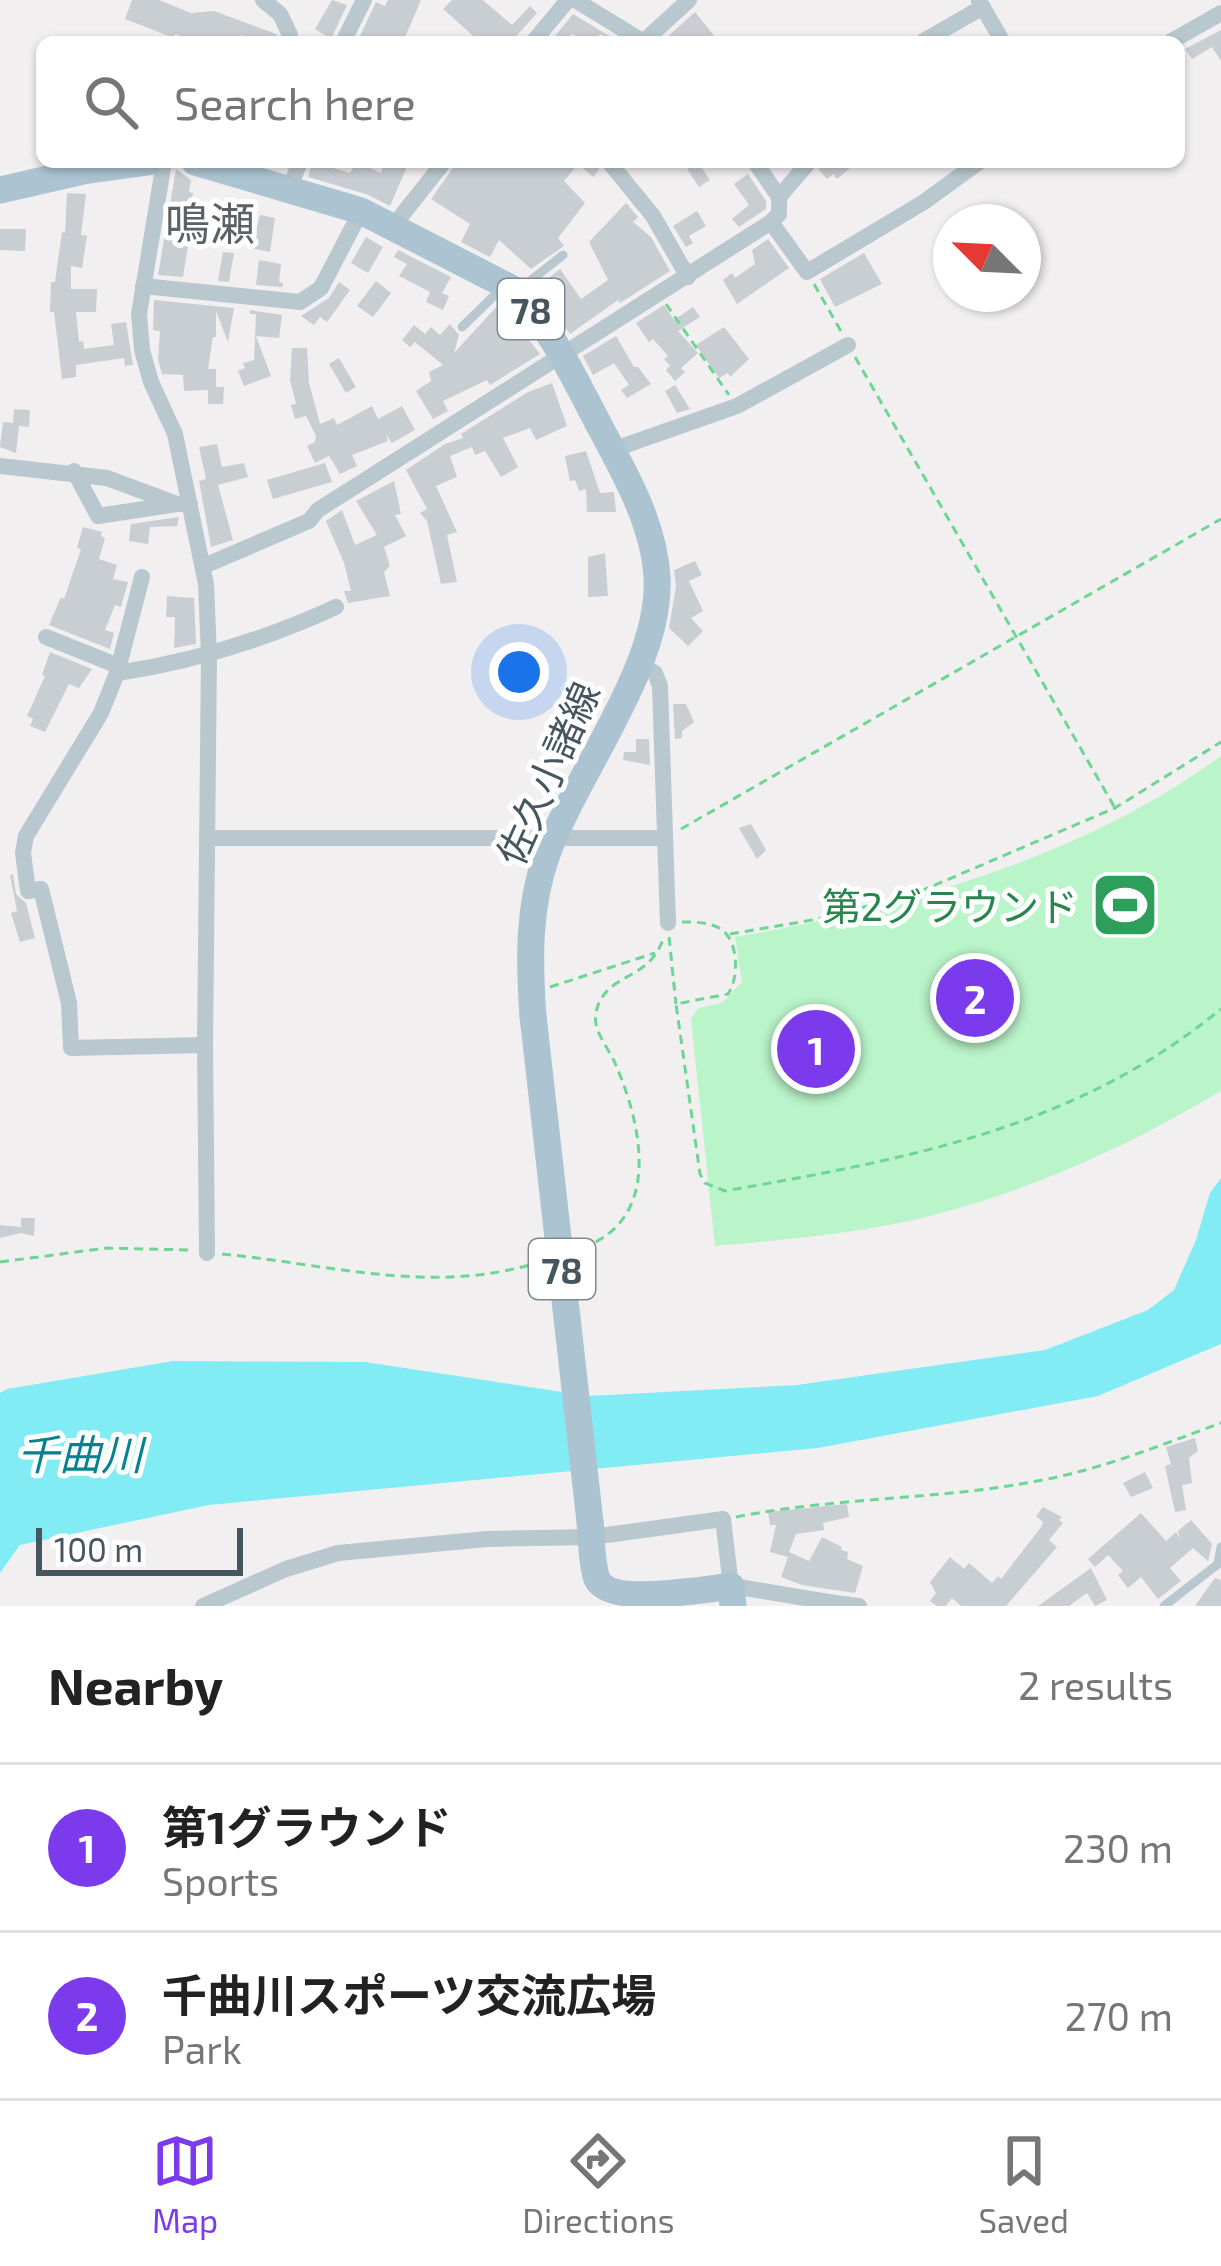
<!DOCTYPE html>
<meta charset="utf-8">
<style>
:root{--surface:#fff;--page:#f6f6f6;--text:#222;--muted:#767676;--line:#e0e0e0;--accent:#7c3aed}
body{margin:0;font-family:"Exo 2","Noto Sans JP",sans-serif;background:var(--page);color:var(--text)}
.compass{position:absolute;left:933px;top:204px;width:108px;height:108px;border-radius:50%;background:var(--surface);box-shadow:0 3px 9px #0004;rotate:294deg}
.scale{position:absolute;left:36px;bottom:30px;width:207px;box-sizing:border-box;padding-left:12px;border:6px solid #45565f;border-top:0;font-size:33px;line-height:42px;white-space:nowrap;color:#45565f;-webkit-text-stroke:9px #fff;paint-order:stroke}
.you{position:absolute;left:519px;top:672px;width:42px;height:42px;margin:-30px;border:9px solid #fff;border-radius:50%;background:#1a73e8;box-shadow:0 0 0 18px #1a73e833}
.badge{display:grid;place-items:center;width:78px;height:78px;border-radius:50%;background:var(--accent);color:#fff;font-size:39px;font-weight:700}
.pin{position:absolute;translate:-50% -50%;border:6px solid #fff;box-shadow:0 3px 12px #0006}
.list{margin:0;padding:0;list-style:none}
h2{display:flex;justify-content:space-between;align-items:center;height:156px;margin:0;padding:0 48px;font-size:51px}
h2 small{font-size:39px;font-weight:400;color:var(--muted)}
.list li{display:grid;grid-template-columns:78px 1fr auto;gap:36px;align-items:center;box-sizing:border-box;height:168px;padding:0 48px;border-top:3px solid var(--line)}
.list b{display:block;font-size:45px;white-space:nowrap}
.list p{margin:0;font-size:39px;white-space:nowrap;color:var(--muted)}
.list em{font-size:39px;font-style:normal;color:var(--muted)}
.icon{flex:none;width:66px;height:66px;fill:none;stroke:currentColor;stroke-width:2;stroke-linecap:round;stroke-linejoin:round}
.map{position:relative;flex:none;width:1221px;height:1606px;overflow:hidden}
.search{position:absolute;background:var(--surface);box-shadow:0 3px 9px #0004;left:36px;right:36px;top:36px;height:132px;display:flex;align-items:center;gap:30px;box-sizing:border-box;padding:0 42px;border-radius:18px;color:var(--muted);font-size:45px}
.sheet{height:492px;background:var(--surface)}
nav{display:flex;justify-content:space-around;align-items:center;box-sizing:border-box;height:168px;border-top:3px solid var(--line);background:var(--surface);font-size:33px;color:var(--muted)}
nav a{display:grid;justify-items:center;gap:6px}
nav .on{color:var(--accent)}
.map>svg:first-child{display:block}
</style>
<div class="map">
<svg width="1221" height="1606" viewBox="0 0 1221 1606">
<rect width="100%" height="100%" fill="#f2eff0"/>
<!-- green -->
<path fill="#baf4c9" d="M1221 756V1091C1137 1141 1046 1184 952 1210 876 1232 793 1239 715 1246L691 1019 698 1008 722 1003 742 982 735 937C904 908 1081 858 1221 756Z"/>
<!-- water -->
<polygon fill="#82ecf5" points="1221,1178 1221,1344 1098,1396 818,1448 209,1505 20,1545 0,1573 0,1393 7,1389 173,1361 365,1362 589,1396 797,1385 1045,1350 1148,1310 1174,1290 1196,1240 1210,1193"/>
<!-- building -->
<g fill="#c9ced3">
<polygon points="132,0 159,0 191,13 214,11 276,34 280,42 256,42 241,35 238,42 197,42 175,34 174,38 125,19"/>
<polygon points="332,0 347,5 331,39 315,29"/>
<polygon points="388,0 421,0 403,42 357,42 376,2 385,6"/>
<polygon points="452,0 483,0 512,25 530,6 537,13 511,42 480,42 443,9"/>
<polygon points="695,12 719,42 666,42 665,39"/>
<polygon points="573,14 619,42 600,34 595,42 586,42 572,34 565,42 550,42"/>
<polygon points="1221,30 1221,61 1212,47 1192,59 1185,49"/>
<polygon points="313,162 350,173 356,162 381,173 385,162 409,162 390,206 366,194 308,177"/>
<polygon points="457,162 596,162 599,170 593,177 578,164 564,181 585,203 558,238 564,246 531,269 499,240 490,257 461,242 470,224 431,199"/>
<polygon points="698,162 710,180 699,187 687,169"/>
<polygon points="822,162 857,162 837,179 833,174 827,179 819,170"/>
<polygon points="176,169 191,180 189,192 193,193 183,245 188,246 183,277 158,275"/>
<polygon points="748,174 766,201 766,209 739,227 732,219 749,205 734,184"/>
<polygon points="67,193 86,194 81,235 87,236 82,268 71,266 71,289 97,289 96,312 76,312 79,342 83,341 84,349 114,345 111,324 126,322 133,365 125,366 124,358 76,365 76,377 62,379 54,312 50,312 51,282 55,282 62,232 65,233"/>
<polygon points="626,203 638,217 633,222 651,237 670,271 620,303 618,300 570,334 536,288 560,269 581,299 608,280 589,242"/>
<polygon points="697,211 706,226 689,236 693,243 686,247 673,226"/>
<polygon points="260,215 275,218 270,252 251,248"/>
<polygon points="0,229 26,229 25,251 0,250"/>
<polygon points="366,237 383,247 368,273 351,263"/>
<polygon points="768,239 789,268 737,304 723,280 732,273 735,278 755,264 752,250"/>
<polygon points="398,250 451,277 442,293 449,296 443,310 426,302 430,292 399,276 407,264 394,257"/>
<polygon points="223,252 234,253 229,282 218,281"/>
<polygon points="864,253 882,284 835,307 820,279"/>
<polygon points="259,260 281,264 279,282 283,283 283,287 256,285"/>
<polygon points="376,281 391,293 373,317 357,306"/>
<polygon points="339,282 350,290 327,322 320,317 314,325 301,316 329,298"/>
<polygon points="154,300 234,308 228,342 216,311 216,337 213,337 208,369 216,369 216,387 224,387 223,404 208,404 208,390 184,391 183,375 162,374 158,359 160,331 153,330"/>
<polygon points="500,303 540,354 490,385 487,380 443,401 448,411 433,419 416,391 431,381 429,372 443,365 415,342 410,347 402,340 414,325 425,334 431,327 440,335 450,324 459,335 454,353"/>
<polygon points="664,305 674,320 693,307 700,317 678,331 698,353 681,368 685,372 675,381 666,370 670,366 664,359 668,356 653,339 649,342 636,323"/>
<polygon points="250,310 282,315 279,338 256,336 271,376 244,386 238,371 245,368 243,363 254,360 256,314 250,314"/>
<polygon points="724,327 749,359 730,377 728,373 719,378 696,345"/>
<polygon points="616,336 634,367 638,367 651,384 627,398 621,390 629,385 614,363 593,375 583,356"/>
<polygon points="292,348 307,348 309,383 320,424 334,418 337,425 372,406 378,419 402,406 415,430 392,443 386,434 388,441 352,455 357,466 340,474 329,456 315,463 307,446 315,442 316,436 306,416 295,419 291,405 296,404 290,380"/>
<polygon points="339,358 356,387 346,393 329,364"/>
<polygon points="552,383 567,426 536,440 530,428 503,438 518,467 501,477 485,451 475,455 472,447 450,456 457,477 436,486 457,532 447,535 457,582 441,584 427,521 420,513 427,509 406,470 445,444 463,438 461,434 528,392"/>
<polygon points="675,385 690,409 677,413 665,391"/>
<polygon points="14,409 30,410 29,427 19,426 16,453 0,447 3,422 13,423"/>
<polygon points="217,444 222,467 244,463 248,477 218,485 233,540 211,547 199,481 206,479 199,447"/>
<polygon points="586,451 600,493 614,492 616,512 587,512 586,489 579,491 575,480 570,481 565,456"/>
<polygon points="325,463 332,482 273,499 267,480"/>
<polygon points="394,481 401,514 395,515 406,536 384,547 390,566 384,572 390,596 348,603 344,591 351,591 344,563 326,521 342,510 355,545 377,535 356,501"/>
<polygon points="179,517 177,526 150,527 148,544 129,541 131,524"/>
<polygon points="83,527 102,532 101,536 105,538 99,559 117,565 113,579 128,582 121,607 115,605 105,630 114,633 110,649 49,625 61,597 64,599 81,549 77,548"/>
<polygon points="605,553 608,596 588,597 588,557"/>
<polygon points="695,561 702,575 689,581 703,611 691,618 703,631 688,646 669,628 676,586 674,570"/>
<polygon points="167,596 194,598 196,644 174,648 175,617 166,617"/>
<polygon points="50,652 92,669 79,688 69,684 45,732 30,726 33,719 27,716 45,676 42,675"/>
<polygon points="673,704 686,704 694,722 682,731 682,738 675,739"/>
<polygon points="636,739 649,739 650,765 623,760 624,752 636,752"/>
<polygon points="751,824 766,850 757,859 739,828"/>
<polygon points="13,874 16,894 26,903 35,938 20,942 11,913 17,911 10,875"/>
<polygon points="21,1218 35,1218 34,1236 21,1233 0,1238 0,1225 21,1227"/>
<polygon points="1195,1438 1198,1451 1189,1458 1192,1483 1182,1485 1186,1510 1175,1512 1165,1466 1171,1464 1166,1447"/>
<polygon points="1145,1472 1153,1488 1131,1497 1123,1483"/>
<polygon points="847,1504 849,1517 823,1523 824,1530 796,1534 789,1552 809,1561 822,1537 842,1547 841,1550 848,1552 847,1559 863,1566 855,1593 802,1585 781,1577 788,1557 770,1552 776,1525 770,1525 768,1512"/>
<polygon points="1043,1507 1062,1517 1059,1520 1063,1523 1049,1540 1057,1547 1006,1606 961,1606 952,1598 946,1606 937,1606 930,1601 936,1593 930,1582 950,1557 964,1569 969,1563 992,1583 998,1576 1001,1579 1042,1526 1043,1522 1036,1516"/>
<polygon points="1141,1513 1166,1541 1176,1532 1180,1539 1178,1531 1191,1520 1212,1544 1208,1561 1193,1548 1170,1568 1181,1581 1158,1599 1141,1577 1128,1588 1118,1575 1123,1571 1108,1555 1095,1567 1088,1559"/>
<polygon points="1091,1568 1107,1600 1095,1606 1087,1593 1069,1606 1038,1606"/>
<polygon points="1215,1578 1221,1580 1221,1606 1195,1606"/>
</g>
<g fill="none" stroke-linecap="round" stroke-linejoin="round">
<!-- path -->
<g stroke="#6ed695" stroke-width="3" stroke-dasharray="9 6" stroke-linecap="butt">
<polyline points="814,284 842,333"/>
<polyline points="666,304 729,395"/>
<polyline points="855,357 1115,808"/>
<polyline points="681,829 1221,519"/>
<path d="M682 922C695 922 709 922 721 929 739 941 739 979 728 994L676 1004 700 1174 705 1183 725 1191C907 1159 1075 1129 1221 1009"/>
<polyline points="730,934 818,919 914,894 1115,808 1221,742"/>
<polyline points="669,937 676,1004"/>
<polyline points="550,987 655,953"/>
<path d="M582 1248C663 1219 642 1125 615 1063 608 1047 592 1030 596 1012 605 972 649 982 663 939"/>
<path d="M222 1254C329 1264 434 1296 539 1262"/>
<polyline points="0,1262 107,1248 189,1250"/>
<path d="M736 1517C836 1497 939 1500 1037 1481 1100 1470 1161 1445 1221 1423"/>
</g>
<!-- service -->
<g stroke="#b9c7ce" stroke-width="9">
<polyline points="520,289 563,255"/>
<polyline points="462,327 502,288"/>
<polyline points="1164,1606 1218,1564 1221,1547"/>
</g>
<!-- minor -->
<g stroke="#b9c7ce" stroke-width="16">
<polyline points="263,0 280,14 290,35"/>
<polyline points="575,0 644,42"/>
<polyline points="979,1 1003,42"/>
<polyline points="343,42 364,0"/>
<polyline points="533,42 568,0"/>
<polyline points="643,42 689,0"/>
<polyline points="922,42 983,7"/>
<polyline points="1170,42 1221,13"/>
<polyline points="164,162 139,314 142,350 151,382 175,434 206,584 209,655 205,1045 207,1253"/>
<polyline points="609,162 653,216 688,277"/>
<polyline points="290,187 300,162"/>
<polyline points="779,197 809,162"/>
<polyline points="771,222 807,272 924,202 979,162"/>
<polyline points="394,225 444,162"/>
<polyline points="143,286 300,302 321,288 361,211"/>
<polyline points="612,450 737,406 848,345"/>
<polyline points="0,466 107,478 177,504 190,504"/>
<polyline points="74,471 98,516 177,504"/>
<polyline points="204,566 309,521 318,510 771,222 779,214 779,197 755,162"/>
<polyline points="46,637 116,665"/>
<polyline points="639,664 655,673 660,686 668,923"/>
<polyline points="117,673 142,577"/>
<polyline points="207,838 663,838"/>
<path d="M205 1045 71 1048 69 1003 41 889 28 891 23 853 26 836 101 713 117 673C194 662 266 639 336 607"/>
<path d="M203 1606 286 1569 338 1553 487 1539 592 1537 723 1519 731 1586C774 1592 816 1601 859 1606"/>
</g>
<!-- primary -->
<g stroke="#acc4d1" stroke-width="27">
<path d="M195 162 361 211 511 288C550 324 574 378 599 425 624 472 654 523 657 577 662 665 578 770 547 854 528 906 529 961 533 1016"/>
<polyline points="0,190 83,171 148,162"/>
<path d="M590 1522C592 1540 591 1562 597 1579 610 1606 701 1590 731 1586L733 1606"/>
</g>
<!-- primary-bridge -->
<polyline stroke="#acc4d1" stroke-width="27" points="533,1016 590,1522"/>
</g>
<!-- icons -->
<defs>
<g id="stadium-square" transform="scale(3.45)"><rect x="-9" y="-9" width="18" height="18" rx="4" fill="#2e9e5b" stroke="#fff"/><path d="M0-5a6.5 5 0 1 0 0 10a6.5 5 0 1 0 0-10ZM-3.5-1.8h7v3.6h-7Z" fill="#fff"/></g>
</defs>
<g fill-rule="evenodd">
<use href="#stadium-square" x="1125" y="905"/>
</g>
<g text-anchor="middle" dominant-baseline="central" stroke-width="10" stroke-linejoin="round" paint-order="stroke">
<!-- shield labels -->
<g fill="#fff" stroke="#7d898f" stroke-width="3">
<rect x="498" y="279" width="66" height="60" rx="9"/>
<rect x="529" y="1239" width="66" height="60" rx="9"/>
</g>
<g font-size="36" font-weight="bold" fill="#45565f">
<text x="531" y="309">78</text>
<text x="562" y="1269">78</text>
</g>
<!-- street labels -->
<g font-size="39" fill="#45565f" stroke="#fff">
<text transform="translate(547 773) rotate(-66)">佐久小諸線</text>
</g>
<!-- leisure labels -->
<g font-size="39" fill="#27864d" stroke="#fff" text-anchor="end">
<text x="1078" y="905">第2グラウンド</text>
</g>
<!-- water labels -->
<g font-size="42" font-style="italic" fill="#04838e" stroke="#fff">
<text x="80" y="1453">千曲川</text>
</g>
<!-- quarter labels -->
<g font-size="45" fill="#5b6165" stroke="#fff">
<text x="210" y="222">鳴瀬</text>
</g>
</g>
</svg>
<svg class="compass" viewBox="-18 -18 36 36"><path d="M0-13l5 13h-10z" fill="#e53935"/><path d="M0 13l5-13h-10z" fill="#767676"/></svg>
<div class="scale">100 m</div>
<div class="you"></div>
<div class="pin badge" style="left:816px;top:1049px">1</div>
<div class="pin badge" style="left:975px;top:998px">2</div>
<div class="search"><svg class="icon" aria-label="search" viewBox="0 0 24 24"><circle cx="10" cy="10" r="6"/><path d="M15 15l6 6"/></svg>Search here</div>
</div>
<section class="sheet">
<h2>Nearby<small>2 results</small></h2>
<ul class="list">
<li><span class="badge">1</span><div><b>第1グラウンド</b><p>Sports</p></div><em>230 m</em></li>
<li><span class="badge">2</span><div><b>千曲川スポーツ交流広場</b><p>Park</p></div><em>270 m</em></li>
</ul>
</section>
<nav>
<a class="on"><svg class="icon" aria-label="map" viewBox="0 0 24 24"><path d="M3 6l6-2 6 2 6-2v14l-6 2-6-2-6 2zM9 4v14M15 6v14"/></svg>Map</a>
<a><svg class="icon" aria-label="directions" viewBox="0 0 24 24"><path d="M12 3l9 9-9 9-9-9zM9 14v-3h6M13 9l2 2-2 2"/></svg>Directions</a>
<a><svg class="icon" aria-label="saved" viewBox="0 0 24 24"><path d="M7 4h10v16l-5-4-5 4z"/></svg>Saved</a>
</nav>
